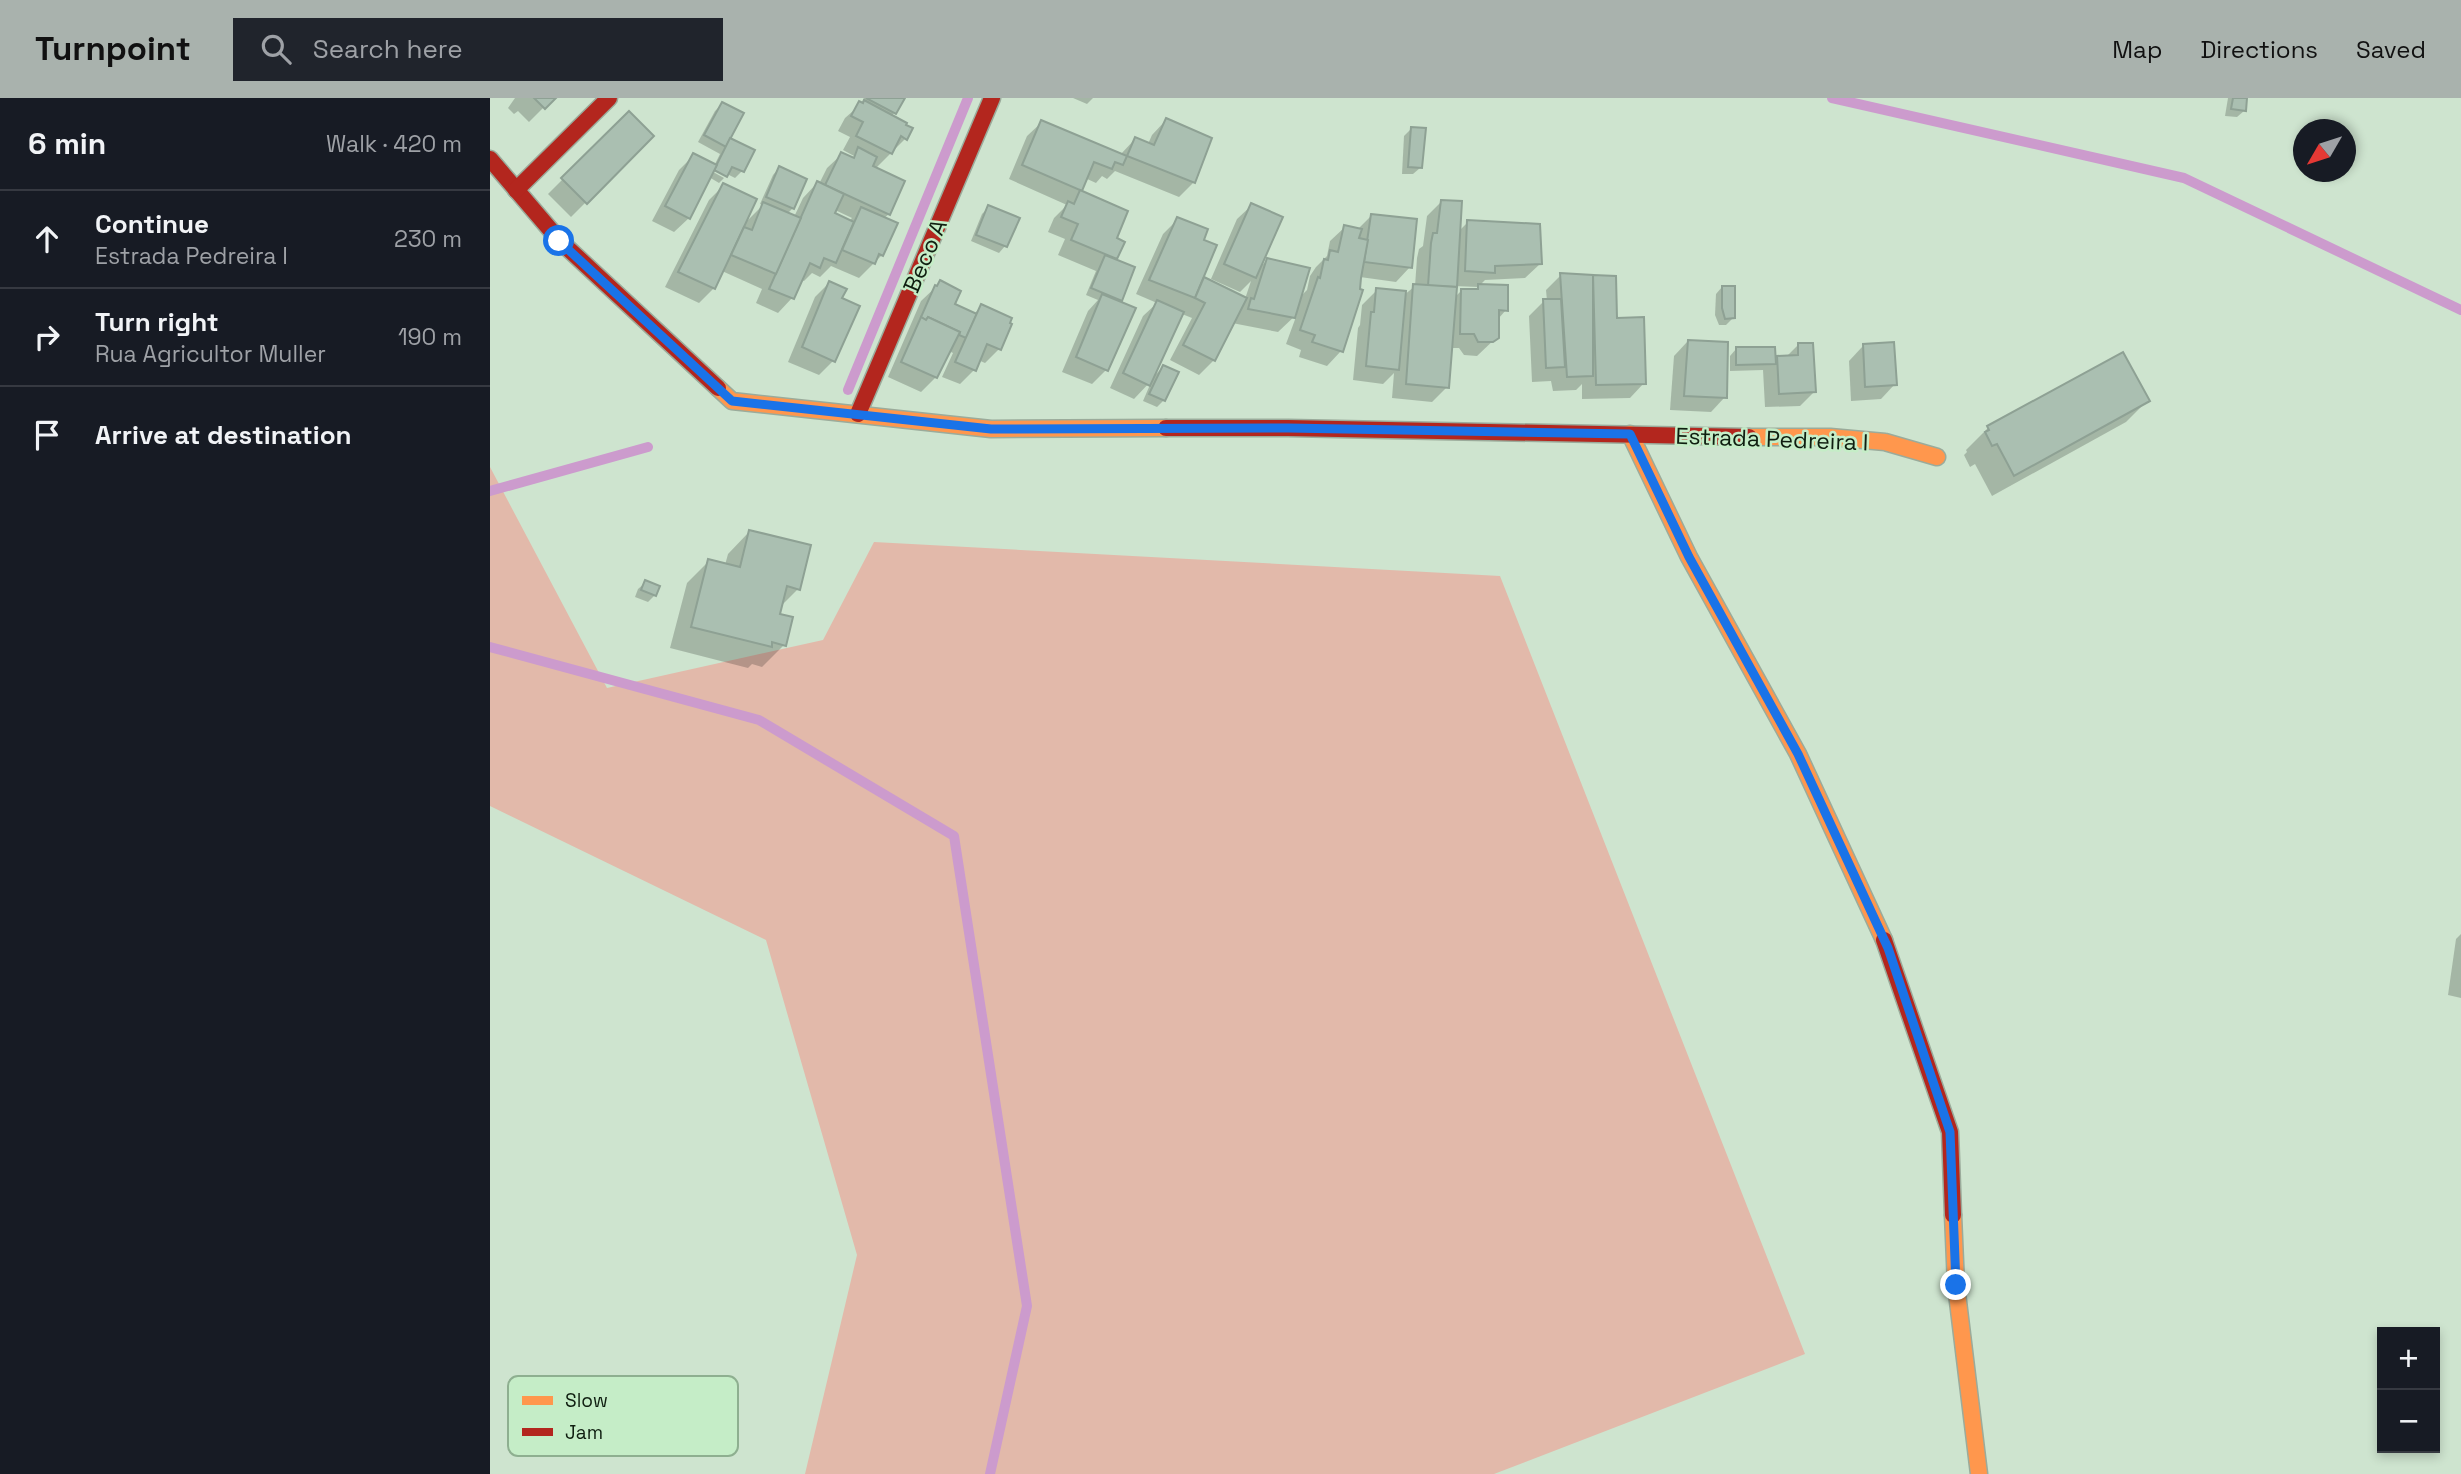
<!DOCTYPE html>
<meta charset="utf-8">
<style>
:root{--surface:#171b24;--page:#20242c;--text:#f1f3f6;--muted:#9ea1a6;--line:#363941;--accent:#a9b2ad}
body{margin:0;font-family:"Space Grotesk",sans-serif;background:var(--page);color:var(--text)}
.controls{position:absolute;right:21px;bottom:21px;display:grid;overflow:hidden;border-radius:0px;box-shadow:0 4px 10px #0003}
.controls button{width:63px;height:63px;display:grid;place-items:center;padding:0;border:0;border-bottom:2px solid var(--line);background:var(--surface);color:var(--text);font:35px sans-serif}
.compass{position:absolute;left:1803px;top:21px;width:63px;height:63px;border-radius:50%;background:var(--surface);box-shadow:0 4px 10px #0003;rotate:231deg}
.stop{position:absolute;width:21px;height:21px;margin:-16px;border:5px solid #1a73e8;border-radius:50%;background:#fff}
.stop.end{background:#1a73e8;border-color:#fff;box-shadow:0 2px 7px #0008}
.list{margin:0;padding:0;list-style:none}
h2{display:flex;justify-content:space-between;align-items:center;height:91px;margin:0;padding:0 28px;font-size:30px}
h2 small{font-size:23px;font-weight:400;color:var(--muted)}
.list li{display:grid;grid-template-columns:46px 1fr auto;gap:21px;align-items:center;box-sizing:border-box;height:98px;padding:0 28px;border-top:2px solid var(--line)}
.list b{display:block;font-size:26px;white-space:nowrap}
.list p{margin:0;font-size:23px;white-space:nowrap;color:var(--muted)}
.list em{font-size:23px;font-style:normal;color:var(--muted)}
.icon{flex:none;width:38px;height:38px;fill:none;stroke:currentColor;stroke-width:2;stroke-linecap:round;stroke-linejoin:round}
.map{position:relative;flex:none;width:1971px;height:1376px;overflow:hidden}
header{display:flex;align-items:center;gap:42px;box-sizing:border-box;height:98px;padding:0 35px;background:var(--accent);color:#111}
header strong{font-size:33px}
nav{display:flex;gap:38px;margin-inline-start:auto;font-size:24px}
.search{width:490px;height:63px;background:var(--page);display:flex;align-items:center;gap:18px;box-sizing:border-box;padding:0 24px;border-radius:0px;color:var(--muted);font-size:26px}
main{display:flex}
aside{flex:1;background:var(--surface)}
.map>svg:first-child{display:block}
</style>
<header>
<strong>Turnpoint</strong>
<div class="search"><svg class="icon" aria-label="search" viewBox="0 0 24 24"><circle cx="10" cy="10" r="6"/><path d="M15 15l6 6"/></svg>Search here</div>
<nav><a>Map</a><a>Directions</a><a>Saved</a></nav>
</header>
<main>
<aside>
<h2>6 min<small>Walk · 420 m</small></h2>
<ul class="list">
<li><svg class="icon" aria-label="ahead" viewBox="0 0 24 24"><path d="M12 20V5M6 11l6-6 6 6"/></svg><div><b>Continue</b><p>Estrada Pedreira I</p></div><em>230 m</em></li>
<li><svg class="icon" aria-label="right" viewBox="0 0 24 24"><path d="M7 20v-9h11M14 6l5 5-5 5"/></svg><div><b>Turn right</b><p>Rua Agricultor Muller</p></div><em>190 m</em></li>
<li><svg class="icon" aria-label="arrive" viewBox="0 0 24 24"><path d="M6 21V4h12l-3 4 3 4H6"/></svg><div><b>Arrive at destination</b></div></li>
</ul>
</aside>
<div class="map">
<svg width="1971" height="1376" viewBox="0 0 1971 1376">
<rect width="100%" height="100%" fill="#cee4cf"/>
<!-- forest -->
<polygon fill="#e2b9aa" points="0,369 117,590 333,542 384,444 1010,478 1315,1256 1004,1376 315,1376 367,1157 276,842 0,708"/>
<!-- shadow -->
<g fill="#0003" fill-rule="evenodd">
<polygon points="25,0 63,0 39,24 28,13 24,16 18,10"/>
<path d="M374 0H413L402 18 420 31 415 41 385 71 399 116 393 121 392 157 369 180 341 168 330 179 322 175 314 183 311 182 302 200 288 215 266 205 272 191 232 173 224 190 209 205 175 189 219 102 233 88 254 126 273 107 270 106 283 77 289 70 315 82 303 110 297 116 304 119 313 100 327 85 329 86 337 70 352 56 364 62 366 59 353 52 360 39 348 33 355 20 371 6ZM345 112 362 120 359 123 343 116Z"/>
<polygon points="583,0 603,0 597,6"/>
<polygon points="1738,0 1756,0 1754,13 1747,19 1735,18"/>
<polygon points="232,6 238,41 262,53 252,73 245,80 217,66 216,70 234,80 229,85 219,79 199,120 184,134 162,123 189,72 204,57 224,68 230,56 208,44 225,13"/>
<polygon points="139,15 162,38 81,119 58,96"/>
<polygon points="676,22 720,41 703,85 689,99 625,73 617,81 612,78 606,85 595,80 590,94 624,141 624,162 630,202 628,204 616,272 602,286 572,274 598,213 608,202 596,197 606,173 568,157 575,141 558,134 564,120 577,107 519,81 537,38 552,24 630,57 645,41 658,46 662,37"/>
<polygon points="921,31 930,70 923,76 912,76 914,38"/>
<path d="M952 103 968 134 978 124 1050 166 1035 180 995 182 989 188 1016 212 1008 221 1007 239 987 258 974 257 969 250H960L957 289 942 304 902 300 904 275 893 286 863 282 868 230 870 227 872 207 887 192 913 198 925 188 927 160 929 151 933 148 937 118ZM964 188 988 189 984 192H972L963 201Z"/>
<polygon points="762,107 768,171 777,162 809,200 817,192 820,178 826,169 837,158 840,143 855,129 868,131 881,118 920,169 906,184 870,179 851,253 837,268 809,259 811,252 796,246 807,216 788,234 742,225 724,262 709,277 680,262 702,220 692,216 662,280 673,269 674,302 667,309 653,303 662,282 644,301 620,290 653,218 667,205 646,196 673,136 688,121 711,143 711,180 755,201 761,183 750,194 721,181 747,121"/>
<polygon points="499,109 515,148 509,155 481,143 492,116"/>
<polygon points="1071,177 1124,180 1126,222 1154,285 1140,300 1092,301 1092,286 1086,292 1063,293 1061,283 1042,284 1039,218 1054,203 1057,203 1056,192"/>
<polygon points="339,185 350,201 344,262 329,277 298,264 325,199"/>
<polygon points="450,185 463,207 484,216 492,208 509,251 495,265 488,262 484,272 470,286 452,279 463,255 459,253 446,279 431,294 398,279 431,203"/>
<polygon points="1232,189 1243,220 1236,227 1229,227 1225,217 1226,196"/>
<polygon points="1198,243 1235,299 1221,314 1180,312 1184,258"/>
<polygon points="1308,247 1324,294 1310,308 1275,309 1273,272 1240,273 1240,258 1246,251 1284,264 1288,260 1296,259"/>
<polygon points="1373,248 1405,286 1391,301 1361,303 1359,263"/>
<polygon points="1658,302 1636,324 1502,398 1485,366 1480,369 1474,357 1477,354 1476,352 1498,330"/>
<polygon points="259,434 308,491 290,509 288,517 294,547 272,569 262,566 258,570 180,550 197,485 219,463 235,467 238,456"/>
<polygon points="155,485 165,497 158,504 145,499 148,491"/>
<polygon points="1971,836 1971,900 1958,897 1966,841"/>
</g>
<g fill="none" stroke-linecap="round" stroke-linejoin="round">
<!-- stream -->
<g stroke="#cc9bcd" stroke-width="10">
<polyline points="1342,0 1694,80 1971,212"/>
<polyline points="358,292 478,0"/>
<polyline points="0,393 158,349"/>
<polyline points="0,549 269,622 464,738 537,1208 500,1376"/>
</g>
</g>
<!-- building -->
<g fill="#aabfb1" stroke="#8ea194" stroke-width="2">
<polygon points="44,0 66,0 55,11"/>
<polygon points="376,0 415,0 406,16"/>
<polygon points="1743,0 1757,0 1756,13 1741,11"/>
<polygon points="374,2 417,25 416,27 423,30 417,42 411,38 402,56 366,38 373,24 361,18 369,3 373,5"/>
<polygon points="232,4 254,15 236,49 214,37"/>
<polygon points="139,13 164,38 97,106 71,80"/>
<polygon points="676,20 722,40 705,85 637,58 645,39 664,47"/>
<polygon points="551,22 637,58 633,67 625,64 622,71 604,64 592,93 532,67"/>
<polygon points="921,29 936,30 932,70 918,69"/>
<polygon points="240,40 265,52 254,74 242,69 237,79 224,72"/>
<polygon points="368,49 387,59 383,68 415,83 400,117 335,87 351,54 364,60"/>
<polygon points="203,55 227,67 200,121 175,108"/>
<polygon points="289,68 317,81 304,111 276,99"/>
<polygon points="327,83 354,96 345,115 364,124 346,165 334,160 330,170 320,165 304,201 279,191"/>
<polygon points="233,85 267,101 225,191 188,174"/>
<polygon points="590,92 638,113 627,140 635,144 627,161 581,142 588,126 571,119 578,103 584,106"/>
<polygon points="951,102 972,103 967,189 938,188 941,145 943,135 947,135"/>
<polygon points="273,104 311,120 286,176 241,157 254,129 262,132"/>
<polygon points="761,105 793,119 766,180 734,166"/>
<polygon points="498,107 530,120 517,149 486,137"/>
<polygon points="371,109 408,125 393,158 389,156 385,166 352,152"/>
<polygon points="881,116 927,121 922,170 874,164"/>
<polygon points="687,119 718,131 714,142 727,147 705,200 659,182"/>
<polygon points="977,122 1050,126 1052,166 1005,168 1005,175 975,173"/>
<polygon points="854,127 872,131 869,140 878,142 871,180 870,191 873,192 853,254 822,244 825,237 810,232 828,179 830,180 834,161 838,162 840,152 848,154"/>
<polygon points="615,157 645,169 632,203 601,190"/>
<polygon points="777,160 820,170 805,220 758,211 761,200 764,201"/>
<polygon points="1070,175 1103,177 1103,278 1077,279"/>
<polygon points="1103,177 1126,178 1127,220 1154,219 1156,286 1106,287"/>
<polygon points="714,179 757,200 725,263 693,247 715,205 705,200"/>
<polygon points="450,182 471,193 465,206 487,216 476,240 469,237 470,234 438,219 436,222 431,219 445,187 447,188"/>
<polygon points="339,183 357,191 352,200 370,208 345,264 312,249"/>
<polygon points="923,186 967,189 959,290 916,286"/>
<polygon points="988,186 1018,187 1018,213 1009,212 1009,240 1003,244 988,244 984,236 970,236 971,191 988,191"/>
<polygon points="1232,188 1245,188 1245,220 1235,221 1232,210"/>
<polygon points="886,190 916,193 909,272 876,268 881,214 884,214"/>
<polygon points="612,196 646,210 618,273 586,259"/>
<polygon points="1053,201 1071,201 1075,269 1056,270"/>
<polygon points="667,202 694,214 660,288 633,275"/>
<polygon points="491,206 522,220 520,225 522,226 511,252 497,246 486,273 465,264"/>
<polygon points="431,219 436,222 438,219 470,234 447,280 411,264"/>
<polygon points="1198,242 1238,244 1237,300 1194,298"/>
<polygon points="1404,244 1407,287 1375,289 1373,246"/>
<polygon points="1308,245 1323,245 1326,294 1289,296 1287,258 1308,257"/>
<polygon points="1246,249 1285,249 1286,266 1246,267"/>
<polygon points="1633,254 1660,303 1524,378 1507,346 1502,348 1495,334 1499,332 1497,328"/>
<polygon points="673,267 689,274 675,303 659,296"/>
<polygon points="259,432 321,447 310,492 297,488 290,516 303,519 296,548 282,544 282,549 201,529 218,461 250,469"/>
<polygon points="155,482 170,488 166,498 151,492"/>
</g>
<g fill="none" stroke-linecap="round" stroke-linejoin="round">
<!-- slow casing -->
<g stroke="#9bab9b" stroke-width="19">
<g id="slow">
<polyline points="228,290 242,303 501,331 676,330"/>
<polyline points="1140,336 1199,459 1308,656 1394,842"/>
<polyline points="1259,339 1340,339 1395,344 1447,359"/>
<polyline points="1463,1117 1466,1187 1489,1376"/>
</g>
</g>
<!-- jam casing -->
<g stroke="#9bab9b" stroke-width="19">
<g id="jam">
<polyline points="0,61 70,143 228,290"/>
<polyline points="26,92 119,0"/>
<polyline points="368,316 502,0"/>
<polyline points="676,330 798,330 1259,339"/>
<polyline points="1394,842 1460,1034 1463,1117"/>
</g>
</g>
<!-- slow -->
<use href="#slow" stroke="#ff974d" stroke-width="16"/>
<!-- jam -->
<use href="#jam" stroke="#b3261e" stroke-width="16"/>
</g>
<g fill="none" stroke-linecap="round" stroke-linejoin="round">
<!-- route -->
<polyline stroke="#1a73e8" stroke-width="9" points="69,143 242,303 501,331 798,330 1140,336 1199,459 1308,656 1398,850 1460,1034 1466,1187"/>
</g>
<g text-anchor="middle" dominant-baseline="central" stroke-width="5" stroke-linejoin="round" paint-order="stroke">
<!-- street labels -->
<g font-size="23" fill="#0f1e10" stroke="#c5edc7">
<text transform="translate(435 158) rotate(-67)">Beco A</text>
<text transform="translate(1282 341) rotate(2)">Estrada Pedreira I</text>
</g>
</g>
<!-- legend -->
<rect x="18" y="1278" width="230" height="80" rx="10" fill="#c5edc7" stroke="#8eaf90" stroke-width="2"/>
<rect x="32" y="1298" width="31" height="9" fill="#ff974d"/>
<rect x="32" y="1330" width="31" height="8" fill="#b3261e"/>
<g font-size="19" fill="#0f1e10">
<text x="75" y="1309">Slow</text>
<text x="75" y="1341">Jam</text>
</g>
</svg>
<div class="controls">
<button>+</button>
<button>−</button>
</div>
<svg class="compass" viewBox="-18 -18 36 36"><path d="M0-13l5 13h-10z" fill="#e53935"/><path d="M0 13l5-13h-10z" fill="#9ea1a6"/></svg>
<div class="stop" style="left:69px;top:143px"></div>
<div class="stop end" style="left:1466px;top:1187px"></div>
</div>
</main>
